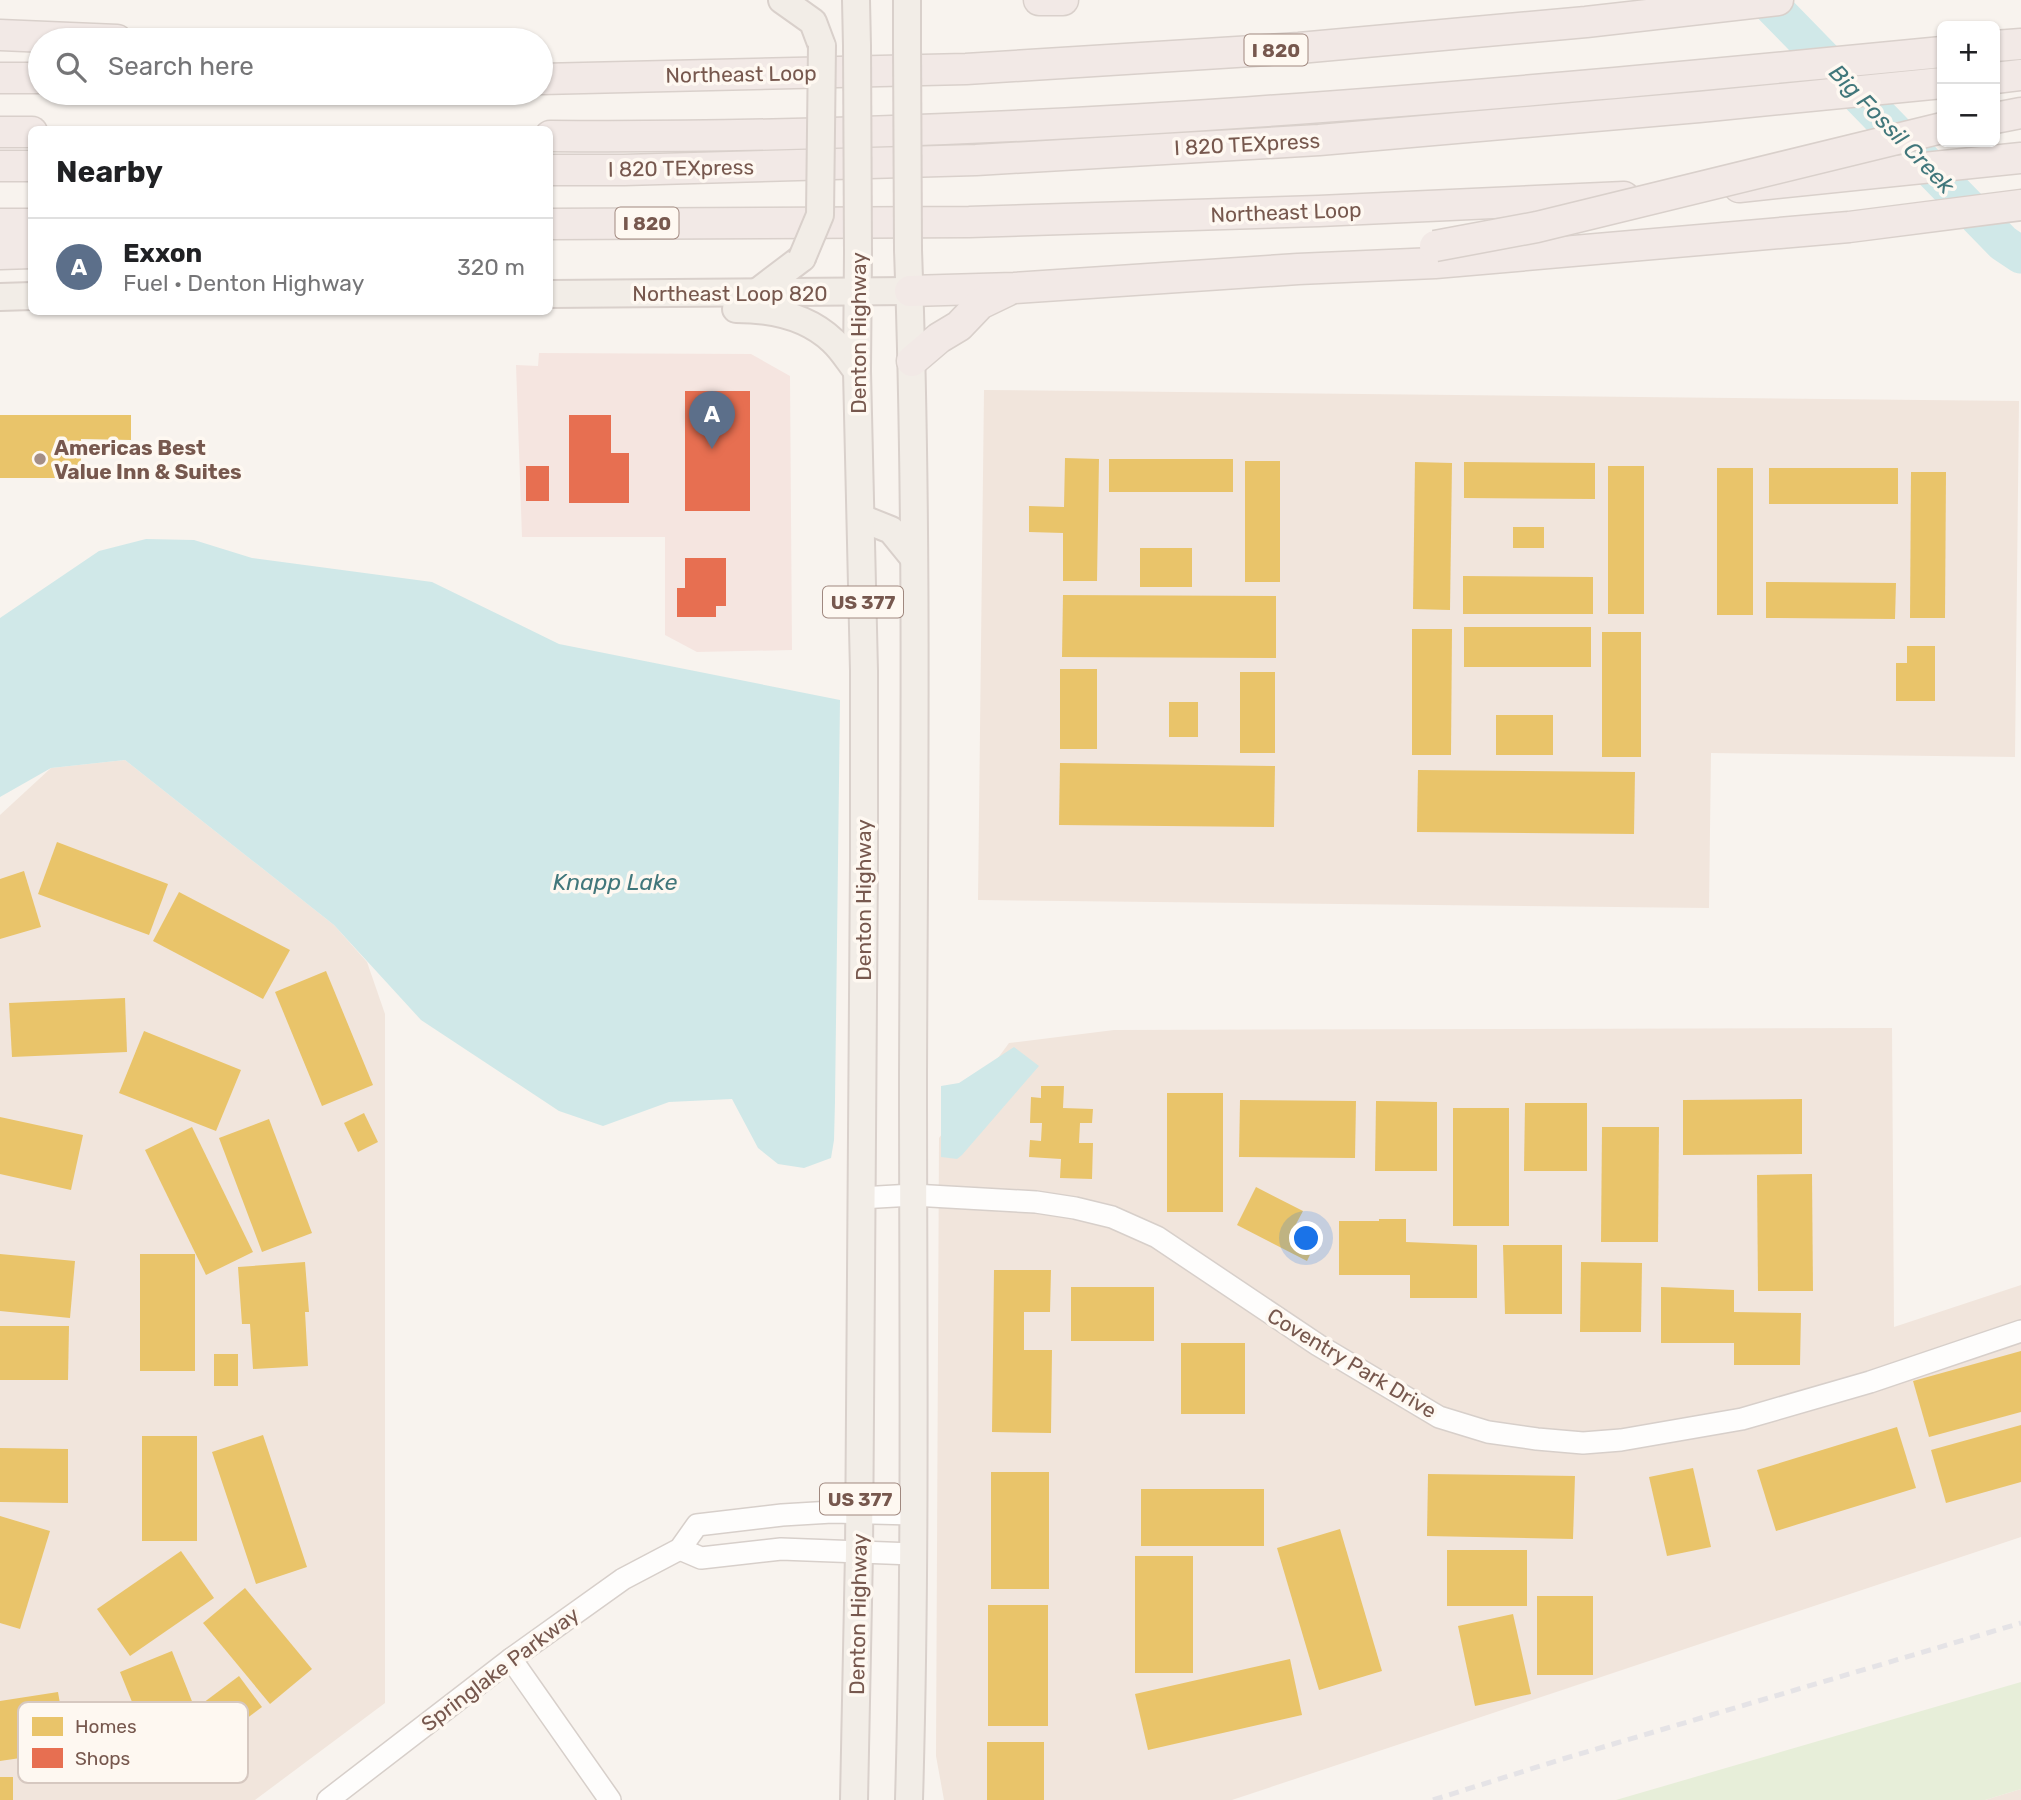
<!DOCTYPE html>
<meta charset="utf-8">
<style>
:root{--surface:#fff;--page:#f6f6f6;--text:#202124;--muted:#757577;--line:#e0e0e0;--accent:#db2777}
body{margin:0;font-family:Rubik,sans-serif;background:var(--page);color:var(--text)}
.controls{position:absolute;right:21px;top:21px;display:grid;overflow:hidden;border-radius:10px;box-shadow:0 2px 5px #0004}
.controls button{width:63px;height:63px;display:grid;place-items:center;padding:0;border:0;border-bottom:2px solid var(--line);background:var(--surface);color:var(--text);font:35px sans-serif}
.you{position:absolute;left:1307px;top:1239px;width:24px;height:24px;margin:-18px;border:5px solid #fff;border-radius:50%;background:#1a73e8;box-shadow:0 0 0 10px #1a73e833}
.badge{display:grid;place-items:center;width:46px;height:46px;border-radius:50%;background:var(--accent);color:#fff;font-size:23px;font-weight:700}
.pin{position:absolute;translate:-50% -58px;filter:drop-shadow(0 2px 4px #0008)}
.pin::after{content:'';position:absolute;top:37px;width:24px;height:21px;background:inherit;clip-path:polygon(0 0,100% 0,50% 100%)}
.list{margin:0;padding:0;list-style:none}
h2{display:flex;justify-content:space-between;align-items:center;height:91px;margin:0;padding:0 28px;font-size:30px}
h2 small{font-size:23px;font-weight:400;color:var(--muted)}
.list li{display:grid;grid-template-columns:46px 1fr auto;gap:21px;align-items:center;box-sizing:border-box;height:98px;padding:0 28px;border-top:2px solid var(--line)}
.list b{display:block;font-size:26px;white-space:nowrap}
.list p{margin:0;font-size:23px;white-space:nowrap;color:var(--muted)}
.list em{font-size:23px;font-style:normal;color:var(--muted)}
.icon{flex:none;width:38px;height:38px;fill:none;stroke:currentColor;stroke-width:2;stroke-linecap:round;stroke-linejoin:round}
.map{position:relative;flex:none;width:2021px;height:1800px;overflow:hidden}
.search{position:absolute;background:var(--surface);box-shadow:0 2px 5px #0004;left:28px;top:28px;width:525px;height:77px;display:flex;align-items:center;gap:18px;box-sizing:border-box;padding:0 24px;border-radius:38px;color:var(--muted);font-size:26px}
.panel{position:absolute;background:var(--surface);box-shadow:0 2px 5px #0004;left:28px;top:126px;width:525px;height:189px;border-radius:10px}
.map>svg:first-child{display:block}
</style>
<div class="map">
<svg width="2021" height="1800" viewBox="0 0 2021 1800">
<rect width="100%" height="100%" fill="#f8f3ee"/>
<!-- residential -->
<g fill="#f1e5dc">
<polygon points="984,390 2019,401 2015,757 1711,753 1709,908 978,900"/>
<polygon points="125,760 334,925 367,962 385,1014 385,1703 255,1800 0,1800 0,815 51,768"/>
<polygon points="1892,1028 1894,1327 2021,1285 2021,1537 1232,1800 944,1800 936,1756 939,1138 1009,1043 1114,1030"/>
<polygon points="2021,1789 2021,1800 1985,1800"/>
</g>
<!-- commercial -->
<polygon fill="#f5e5e0" points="539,353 751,354 790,376 792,650 697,652 665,635 665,537 522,537 516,365 538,366"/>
<!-- green -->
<polygon fill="#e7eed9" points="2021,1682 2021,1789 1985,1800 1616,1800"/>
<!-- water -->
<g fill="#d0e8e8">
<polygon points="146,539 194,540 252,558 432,582 559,644 840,700 835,1102 834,1140 831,1158 804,1168 778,1164 758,1148 732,1099 669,1102 603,1126 559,1111 421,1020 334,925 125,760 51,768 0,797 0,618 99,551"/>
<polygon points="1014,1047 1039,1066 962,1155 957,1159 941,1157 941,1086 959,1083"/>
</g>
<!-- homes -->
<g fill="#e9c46a">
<polygon points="0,415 131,415 131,440 81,439 81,478 0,478"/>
<polygon points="1065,458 1099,459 1097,581 1063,581 1063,533 1029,532 1029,506 1064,507"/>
<rect x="1109" y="459" width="124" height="33"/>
<rect x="1245" y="461" width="35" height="121"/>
<polygon points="1415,462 1452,463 1450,610 1413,609"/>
<polygon points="1464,462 1595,463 1595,499 1464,498"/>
<rect x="1608" y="466" width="36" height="148"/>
<rect x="1717" y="468" width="36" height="147"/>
<rect x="1769" y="468" width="129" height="36"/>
<polygon points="1911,472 1946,472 1945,618 1910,618"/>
<rect x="1513" y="527" width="31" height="21"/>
<rect x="1140" y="548" width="52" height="39"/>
<polygon points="1463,576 1593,577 1593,614 1463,614"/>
<polygon points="1766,582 1896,583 1895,619 1766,618"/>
<polygon points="1063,595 1276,596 1276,658 1062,657"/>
<rect x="1464" y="627" width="127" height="40"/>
<polygon points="1412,629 1452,629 1451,755 1412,755"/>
<rect x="1602" y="632" width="39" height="125"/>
<polygon points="1907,646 1935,646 1935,701 1896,701 1896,663 1907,663"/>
<rect x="1060" y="669" width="37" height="80"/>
<rect x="1240" y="672" width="35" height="81"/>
<rect x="1169" y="702" width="29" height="35"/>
<rect x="1496" y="715" width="57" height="40"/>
<polygon points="1060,763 1275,766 1274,827 1059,825"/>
<polygon points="1418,770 1635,772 1634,834 1417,832"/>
<polygon points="57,842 168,884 149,935 38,894"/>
<polygon points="24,871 41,927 0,939 0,879"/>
<polygon points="179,892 290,950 263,999 153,941"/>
<polygon points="326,971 373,1085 322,1106 275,992"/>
<polygon points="125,998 127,1052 12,1057 9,1003"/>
<polygon points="144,1031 241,1070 216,1131 119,1093"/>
<polygon points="1041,1086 1064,1086 1063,1108 1093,1109 1092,1123 1080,1123 1079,1143 1093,1143 1092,1179 1060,1178 1061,1159 1029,1157 1030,1140 1041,1141 1042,1123 1030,1123 1031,1097 1041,1098"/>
<rect x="1167" y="1093" width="56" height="119"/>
<polygon points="1802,1099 1802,1154 1683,1155 1683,1100"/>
<polygon points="1240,1100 1356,1101 1355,1158 1239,1157"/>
<polygon points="1376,1101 1437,1102 1437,1171 1375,1171"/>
<polygon points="1525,1103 1587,1103 1587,1171 1524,1171"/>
<rect x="1453" y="1108" width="56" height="118"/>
<polygon points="364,1113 378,1142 358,1152 344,1123"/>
<polygon points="0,1117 83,1135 71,1190 0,1174"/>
<polygon points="269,1119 312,1233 262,1252 219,1138"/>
<polygon points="192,1127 253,1252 206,1275 145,1150"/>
<polygon points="1602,1127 1659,1127 1658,1242 1601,1242"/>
<polygon points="1812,1174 1813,1291 1758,1291 1757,1175"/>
<polygon points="1256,1187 1303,1211 1295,1226 1318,1238 1307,1261 1237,1225"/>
<polygon points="1379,1219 1406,1219 1406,1242 1477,1245 1477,1298 1410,1298 1410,1275 1339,1275 1339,1221 1379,1221"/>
<polygon points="1503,1245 1562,1245 1562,1314 1505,1314"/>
<polygon points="0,1254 75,1261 70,1318 0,1311"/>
<rect x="140" y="1254" width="55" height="117"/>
<polygon points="305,1262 309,1312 305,1312 308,1366 253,1369 250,1324 242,1324 238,1267"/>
<polygon points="1581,1262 1642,1263 1641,1332 1580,1332"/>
<polygon points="994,1270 1051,1270 1050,1312 1024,1312 1024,1350 1052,1350 1051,1433 992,1432"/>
<rect x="1071" y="1287" width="83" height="54"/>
<polygon points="1661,1287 1734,1290 1734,1312 1801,1313 1800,1365 1734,1365 1734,1343 1661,1343"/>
<polygon points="0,1326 69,1326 68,1380 0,1380"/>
<rect x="1181" y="1343" width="64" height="71"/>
<polygon points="2021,1351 2021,1412 1929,1437 1913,1381"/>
<rect x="214" y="1354" width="24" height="32"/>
<polygon points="2021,1425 2021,1482 1946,1503 1931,1450"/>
<polygon points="1897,1427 1916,1488 1776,1531 1757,1470"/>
<polygon points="263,1435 307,1567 256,1584 212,1452"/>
<rect x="142" y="1436" width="55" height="105"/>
<polygon points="0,1448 68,1449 68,1503 0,1502"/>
<polygon points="1693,1468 1711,1547 1667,1556 1649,1477"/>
<rect x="991" y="1472" width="58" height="117"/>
<polygon points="1428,1474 1575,1476 1573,1539 1427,1536"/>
<rect x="1141" y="1489" width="123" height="57"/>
<polygon points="0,1516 50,1531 20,1629 0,1623"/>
<polygon points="1340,1529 1382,1671 1319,1690 1277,1548"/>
<rect x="1447" y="1550" width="80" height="56"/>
<polygon points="181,1551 214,1598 130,1656 97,1609"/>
<rect x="1135" y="1556" width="58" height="117"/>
<polygon points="245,1588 312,1669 270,1704 203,1623"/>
<rect x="1537" y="1596" width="56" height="79"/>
<rect x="988" y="1605" width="60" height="121"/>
<polygon points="1513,1614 1531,1694 1475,1706 1458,1626"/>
<polygon points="172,1651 213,1754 161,1774 120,1672"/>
<polygon points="1290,1659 1302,1715 1148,1750 1135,1694"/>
<polygon points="239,1676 262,1707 226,1734 203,1703"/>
<polygon points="58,1692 68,1751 0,1761 0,1701"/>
<rect x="987" y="1742" width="57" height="58"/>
<rect x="0" y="1777" width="13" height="23"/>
</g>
<!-- shops -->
<g fill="#e76f51">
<rect x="685" y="391" width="65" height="120"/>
<polygon points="569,415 611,415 611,453 629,453 629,503 569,503"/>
<rect x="526" y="466" width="23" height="35"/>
<polygon points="685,558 726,558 726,606 716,606 716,617 677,617 677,588 685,588"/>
</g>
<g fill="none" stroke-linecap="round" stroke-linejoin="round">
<!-- river -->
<polyline stroke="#d0e8e8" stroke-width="37" points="1766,0 2003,243 2021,255"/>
<!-- minor casing -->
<g stroke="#d7cfca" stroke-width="24">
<g id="minor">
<polyline points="860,1198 913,1195 1036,1202 1075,1208 1112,1217 1157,1237 1318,1345 1439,1417 1488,1432 1537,1439 1583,1443 1621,1440 1742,1419 1870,1382 2021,1331"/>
<polyline points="680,1549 701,1558 781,1549 913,1554"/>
<polyline points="511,1659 610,1800"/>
<polyline points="328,1800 511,1659 623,1579 680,1549 697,1525 782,1515 832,1512 913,1514"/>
</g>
</g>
<!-- major casing -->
<g stroke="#d9d0cb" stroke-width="30">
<g id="major">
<polyline points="782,0 813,22 822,46"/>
<polyline points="856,0 857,46"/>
<polyline points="907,0 907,44"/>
<path d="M908 250C918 525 914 801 913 1076 913 1317 916 1559 909 1800"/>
<polyline points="756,293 802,258"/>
<polyline points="550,294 910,291"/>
<polyline points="0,297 32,296"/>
<path d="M736 309C772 309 807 316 833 341 842 349 849 361 857 371"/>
<polyline points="861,518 891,530 913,557"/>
<polyline points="854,1800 859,1552 864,858 864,671 857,371 858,253"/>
</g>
</g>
<!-- highway casing -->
<g stroke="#d9d0cb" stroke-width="33">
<g id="highway">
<polyline points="1039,0 1063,0"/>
<polyline points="0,35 117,40"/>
<polyline points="1995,46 2021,44"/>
<polyline points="0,78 40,78"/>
<polyline points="1995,78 2021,75"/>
<polyline points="541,79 966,69 1299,48 1586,22 1778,0"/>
<polyline points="1995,118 2021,113"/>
<polyline points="0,132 32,132"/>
<path d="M550 136C1015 140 1480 97 1942 52"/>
<polyline points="0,166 32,166"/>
<polyline points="550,170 624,170 976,160 1319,140 1699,107 1942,83"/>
<polyline points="1739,187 2021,158"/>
<polyline points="0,224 32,224"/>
<polyline points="550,224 969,222 1319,211 1624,197"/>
<polyline points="0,254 32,253"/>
<polyline points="910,291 1014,288 1298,269 1435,263 1849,227 2021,205"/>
<polyline points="912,361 939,338 959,326 980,304 1007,291"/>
</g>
</g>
<!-- minor -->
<use href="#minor" stroke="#fefdfc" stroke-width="21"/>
<!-- major -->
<use href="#major" stroke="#f2ede7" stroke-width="26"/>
<!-- highway -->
<use href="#highway" stroke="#f2e9e6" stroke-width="30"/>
<!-- rail -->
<polyline stroke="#e5e3e6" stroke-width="5" stroke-dasharray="10 7" stroke-linecap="butt" points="1433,1800 1556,1761 2021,1623"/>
<!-- major-bridge casing -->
<g stroke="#d9d0cb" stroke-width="30" stroke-linecap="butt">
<g id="major-bridge">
<polyline points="907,44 908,250"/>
<polyline points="857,46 858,253"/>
<polyline points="802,258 820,215 822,46"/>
</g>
</g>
<!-- highway-bridge casing -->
<g stroke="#d9d0cb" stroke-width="33" stroke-linecap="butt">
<polyline id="highway-bridge" points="1435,246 1537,227 1942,128"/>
</g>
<!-- major-bridge -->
<use href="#major-bridge" stroke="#f2ede7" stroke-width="26"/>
<!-- highway-bridge -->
<use href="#highway-bridge" stroke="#f2e9e6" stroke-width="30"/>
</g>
<!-- markers -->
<circle fill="#a48e86" stroke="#fef8f1" stroke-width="2.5" cx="40" cy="459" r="7"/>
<g text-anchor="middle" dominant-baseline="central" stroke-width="7" stroke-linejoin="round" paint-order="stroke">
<!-- shield labels -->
<g fill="#fef8f1" stroke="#a0887f" stroke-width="2">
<rect x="1244.5" y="34.5" width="63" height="31" rx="5"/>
<rect x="615.5" y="207.5" width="63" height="31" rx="5"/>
<rect x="823" y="586.5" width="80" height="31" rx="5"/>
<rect x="820" y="1483.5" width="80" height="31" rx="5"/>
</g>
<g font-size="19" font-weight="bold" fill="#77584e">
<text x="1276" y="50">I 820</text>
<text x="647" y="223">I 820</text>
<text x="863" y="602">US 377</text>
<text x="860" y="1499">US 377</text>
</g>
<!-- street labels -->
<g font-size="21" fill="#77584e" stroke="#fef8f1">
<text transform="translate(741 74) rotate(-1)">Northeast Loop</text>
<text transform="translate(1247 144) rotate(-3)">I 820 TEXpress</text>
<text transform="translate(681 168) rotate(-1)">I 820 TEXpress</text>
<text transform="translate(1286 212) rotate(-2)">Northeast Loop</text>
<text x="730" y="293">Northeast Loop 820</text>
<text transform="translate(858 333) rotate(-90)">Denton Highway</text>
<text transform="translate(863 900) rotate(-90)">Denton Highway</text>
<text transform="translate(1352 1363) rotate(31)">Coventry Park Drive</text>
<text transform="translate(858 1614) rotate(-89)">Denton Highway</text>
<text transform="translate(500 1669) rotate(-37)">Springlake Parkway</text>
</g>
<!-- poi labels -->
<g font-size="21" font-weight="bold" fill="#77584e" stroke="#fef8f1" text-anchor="start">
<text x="54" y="447">Americas Best<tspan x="54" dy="24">Value Inn &amp; Suites</tspan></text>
</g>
<!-- water labels -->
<g font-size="23" font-style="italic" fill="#41777b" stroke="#fef8f1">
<text transform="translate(1892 129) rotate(46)">Big Fossil Creek</text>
<text x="615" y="882">Knapp Lake</text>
</g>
</g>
<!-- legend -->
<rect x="18" y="1702" width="230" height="81" rx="10" fill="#fef8f1" stroke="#d6c8c0" stroke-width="2"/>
<rect x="32" y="1717" width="31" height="19" fill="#e9c46a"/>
<rect x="32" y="1748" width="31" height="20" fill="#e76f51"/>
<g font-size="19" fill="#77584e">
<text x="75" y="1733">Homes</text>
<text x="75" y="1765">Shops</text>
</g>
</svg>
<div class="controls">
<button>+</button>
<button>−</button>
</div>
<div class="you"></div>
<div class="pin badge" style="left:712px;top:449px;background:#5c6f8a">A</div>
<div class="search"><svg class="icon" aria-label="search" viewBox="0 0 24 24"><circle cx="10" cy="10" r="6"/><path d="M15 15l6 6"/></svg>Search here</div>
<section class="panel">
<h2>Nearby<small></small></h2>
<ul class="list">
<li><span class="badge" style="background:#5c6f8a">A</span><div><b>Exxon</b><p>Fuel · Denton Highway</p></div><em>320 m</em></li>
</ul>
</section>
</div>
